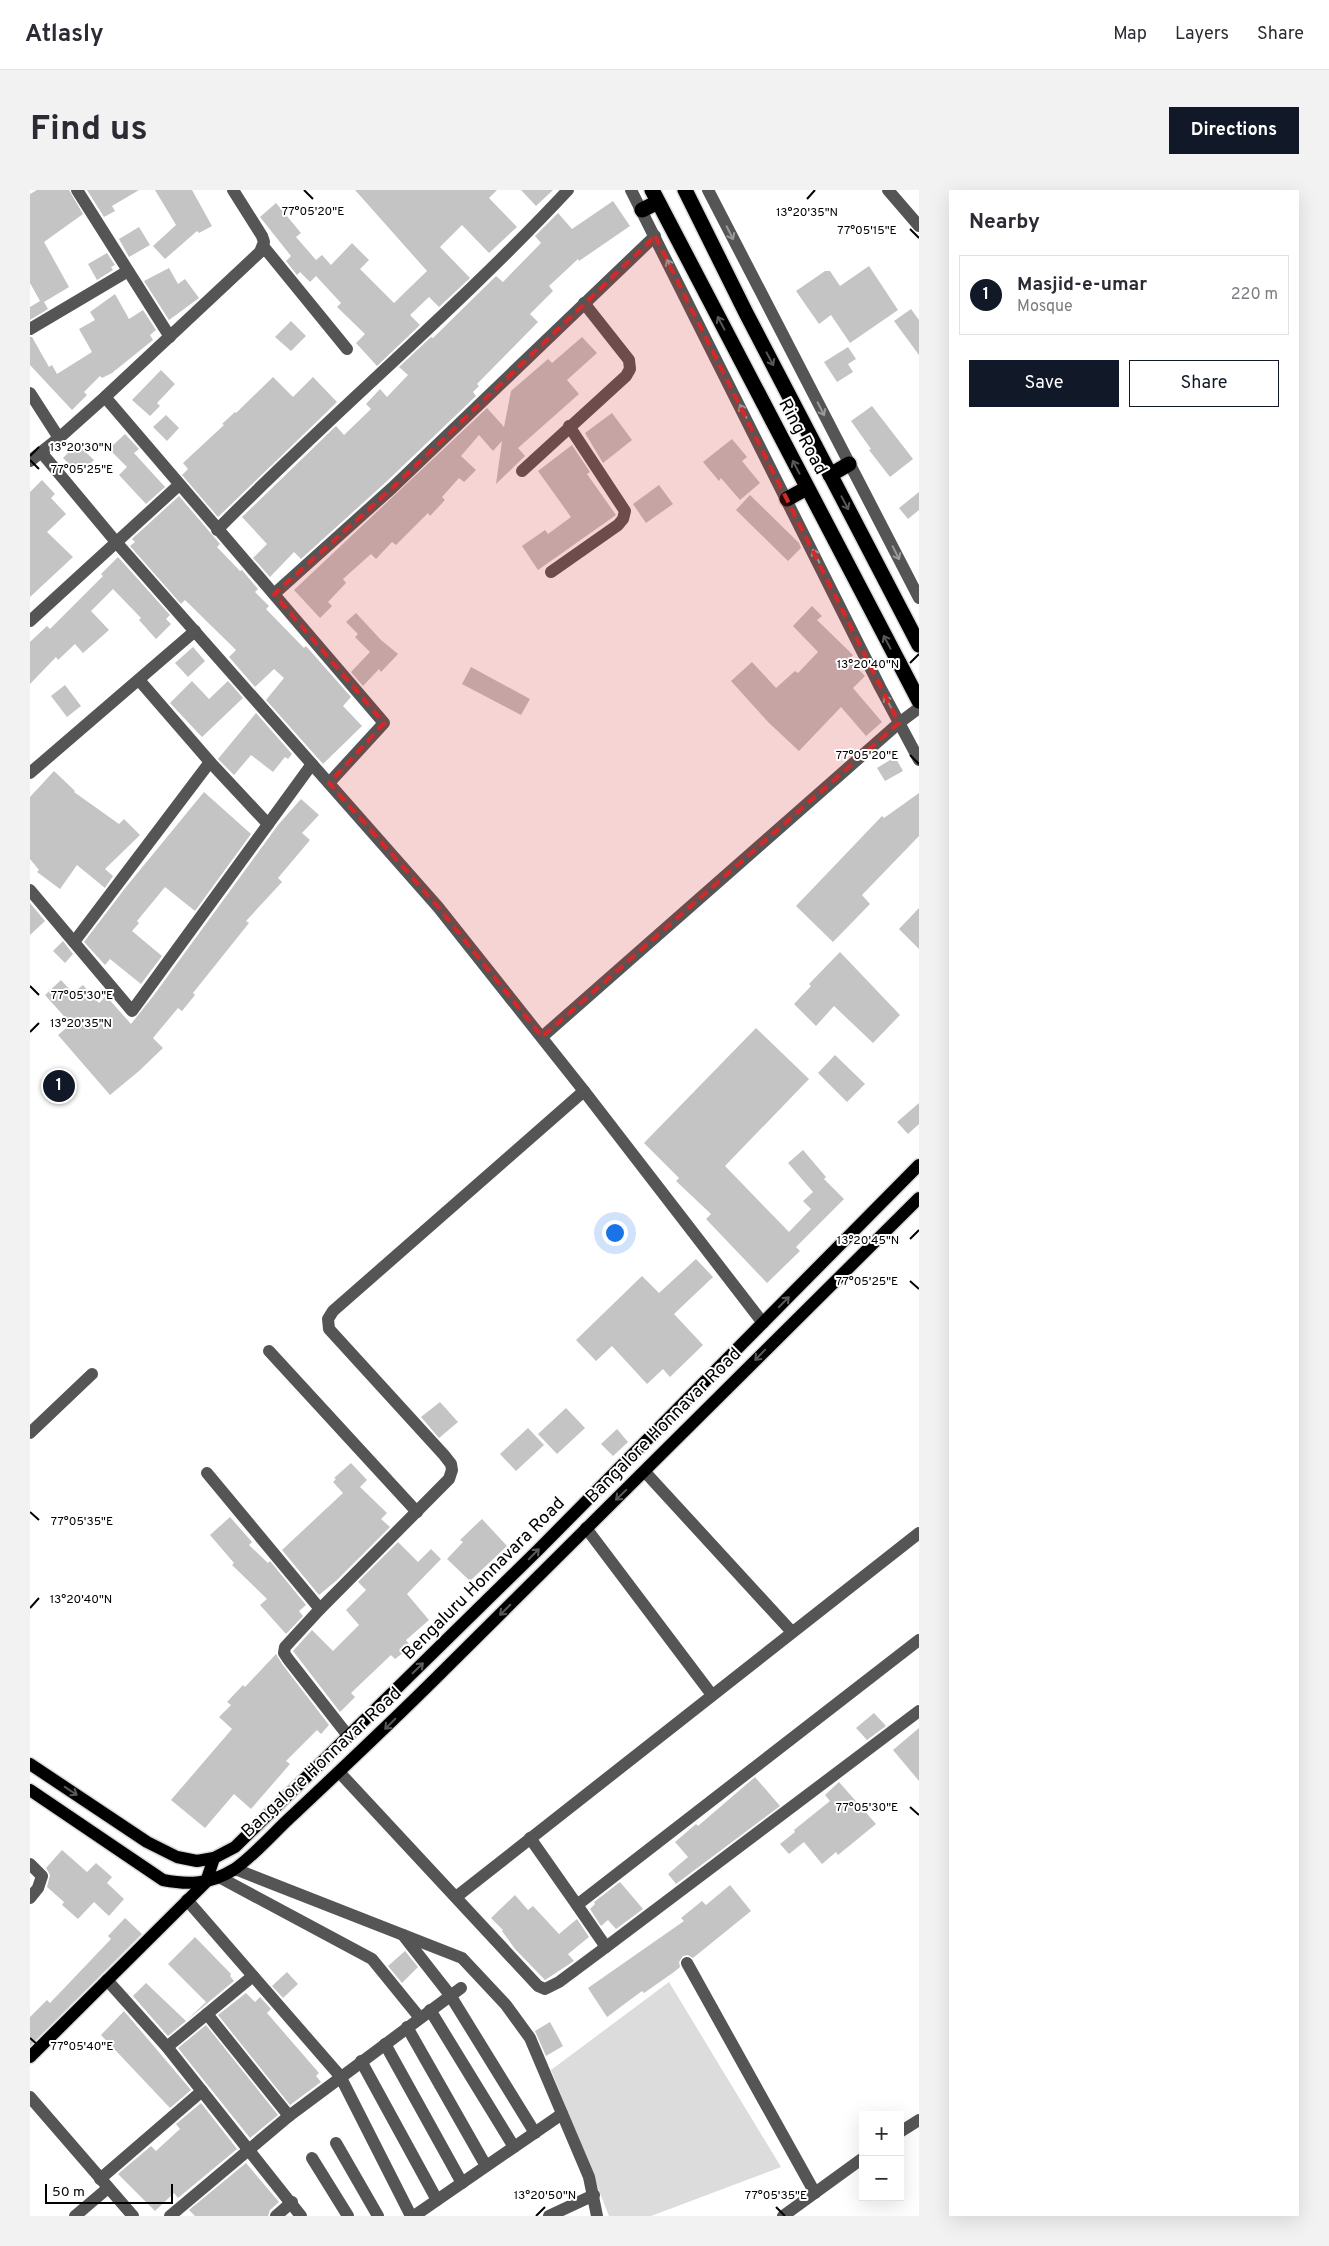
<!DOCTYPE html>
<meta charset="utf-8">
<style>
:root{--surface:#fff;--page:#f2f2f3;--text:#2b2b33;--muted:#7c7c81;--line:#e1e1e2;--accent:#111827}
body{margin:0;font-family:Overpass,sans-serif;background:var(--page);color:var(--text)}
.controls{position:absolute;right:15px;bottom:15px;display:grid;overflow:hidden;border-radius:0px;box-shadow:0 5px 20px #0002}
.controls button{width:45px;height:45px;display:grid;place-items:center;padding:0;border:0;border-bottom:1px solid var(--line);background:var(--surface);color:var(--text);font:25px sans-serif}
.scale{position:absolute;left:15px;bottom:12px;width:128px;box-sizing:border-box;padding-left:5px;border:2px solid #000;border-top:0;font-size:14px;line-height:18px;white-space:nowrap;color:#000;-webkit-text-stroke:4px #fff;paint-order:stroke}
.you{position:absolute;left:584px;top:1042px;width:18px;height:18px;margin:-12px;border:4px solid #fff;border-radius:50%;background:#1a73e8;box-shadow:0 0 0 8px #1a73e833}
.badge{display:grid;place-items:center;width:32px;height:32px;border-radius:50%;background:var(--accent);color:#fff;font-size:16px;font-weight:700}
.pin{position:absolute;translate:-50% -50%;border:2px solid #fff;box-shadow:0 1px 5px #0006}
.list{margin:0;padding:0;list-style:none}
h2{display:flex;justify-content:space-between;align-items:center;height:65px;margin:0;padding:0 20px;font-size:21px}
h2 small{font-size:16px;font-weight:400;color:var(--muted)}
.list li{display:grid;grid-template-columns:32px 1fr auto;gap:15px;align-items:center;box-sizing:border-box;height:80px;margin:0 10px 10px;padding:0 10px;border:1px solid var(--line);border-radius:0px}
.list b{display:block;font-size:19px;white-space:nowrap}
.list p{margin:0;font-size:16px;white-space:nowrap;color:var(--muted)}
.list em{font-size:16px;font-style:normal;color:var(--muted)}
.actions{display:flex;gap:10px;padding:15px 20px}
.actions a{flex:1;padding:11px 0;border:1px solid var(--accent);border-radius:0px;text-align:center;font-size:18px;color:var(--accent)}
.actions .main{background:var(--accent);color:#fff}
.map{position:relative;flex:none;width:889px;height:2026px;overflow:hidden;border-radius:0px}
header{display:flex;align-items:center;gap:30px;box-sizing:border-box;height:70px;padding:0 25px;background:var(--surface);border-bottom:1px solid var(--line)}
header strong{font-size:24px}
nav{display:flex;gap:28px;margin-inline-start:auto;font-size:18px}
.intro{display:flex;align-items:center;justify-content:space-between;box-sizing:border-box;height:120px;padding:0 30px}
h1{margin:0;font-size:35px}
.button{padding:12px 22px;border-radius:0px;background:var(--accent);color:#fff;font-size:18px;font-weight:700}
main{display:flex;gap:30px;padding:0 30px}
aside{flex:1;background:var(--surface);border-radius:0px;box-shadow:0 5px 20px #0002}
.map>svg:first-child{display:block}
</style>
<header>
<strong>Atlasly</strong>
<nav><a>Map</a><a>Layers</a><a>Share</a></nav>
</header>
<div class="intro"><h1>Find us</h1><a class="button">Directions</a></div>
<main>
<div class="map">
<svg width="889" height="2026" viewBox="0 0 889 2026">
<rect width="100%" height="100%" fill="#fff"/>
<!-- green -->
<polygon fill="#dcdcdc" points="639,1792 751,1977 621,2026 579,2026 521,1880"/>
<!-- building -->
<g fill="#c4c4c4">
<polygon points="7,0 39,0 53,24 14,52 39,97 14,112 18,119 0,130 0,117 10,111 0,93 0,4"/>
<polygon points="57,0 109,0 82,16 85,21 74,27"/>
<polygon points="125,0 162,0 182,36 169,43 167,41 135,69 123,56 146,35"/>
<polygon points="325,0 467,0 459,8 487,37 459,63 432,35 410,57 440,88 409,117 399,107 380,125 390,135 347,176 326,153 335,144 307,117 311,113 286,86 280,92 270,82 267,85 256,71 261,66 230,27 246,13 271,43 266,47 286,70 292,65 301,75 322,53 339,70 330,79 364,113 397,81"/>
<polygon points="491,0 523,0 506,16"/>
<polygon points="583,11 600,36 549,71 548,69 519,96 523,101 500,124 508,132 447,194 449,196 443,202 446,206 356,292 271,369 264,362 240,387 223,368 237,354 212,327 306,236 314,245 341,219 336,214 350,199 357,207 378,185 369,177 401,147 403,148 466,86 473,92 511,53 505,46 528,23 542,39"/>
<polygon points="109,37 120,55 99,67 89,49"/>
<polygon points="77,63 85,75 81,77 83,80 67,90 58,74"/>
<polygon points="839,76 868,120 820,153 801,125 789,134 766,101 795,81 800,81 810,96"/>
<polygon points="139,78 148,94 155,89 169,108 139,130 114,91"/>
<polygon points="85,104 99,129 113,120 126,140 120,145 123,150 82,183 72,188 70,186 54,202 57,205 42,220 0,175 0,147 2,147 19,177 22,175 27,184 62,162 49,139 65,130 60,122"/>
<polygon points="881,119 889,130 889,165 864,131"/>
<polygon points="261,131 276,146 261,161 245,147"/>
<polygon points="552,147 567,163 537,190 549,204 488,258 495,266 466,294 472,251 463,261 449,245 431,266 446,280 434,292 429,288 412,307 415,310 400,326 398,323 366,355 362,352 346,369 341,364 313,389 316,393 298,412 302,416 290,428 264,400 457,218 474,237 481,201 518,169 522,173"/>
<polygon points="818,157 826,169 818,174 823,182 807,192 794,172"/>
<polygon points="131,180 145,194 127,213 130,216 120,226 102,210"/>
<polygon points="243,187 263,207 283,187 307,212 188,327 152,285 158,279 153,273 194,235 192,234 205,222 206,223"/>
<polygon points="842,216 883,269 860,287 839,260 841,259 821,231"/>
<polygon points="582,223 602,250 573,273 555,243"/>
<polygon points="136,225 149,238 137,251 123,237"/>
<polygon points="95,244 109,259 104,263 135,297 116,314 89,285 97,277 79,259"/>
<polygon points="702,249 717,267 712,271 730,293 710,310 691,288 689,291 673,272"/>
<polygon points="47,254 64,270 50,284 33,268"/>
<polygon points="542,255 560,282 557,284 586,325 508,380 492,356 515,340 518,344 541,327 508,281"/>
<polygon points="12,290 25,304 21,308 36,324 17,342 43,367 0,407 0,302"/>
<polygon points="629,295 643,314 616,333 603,314"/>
<polygon points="889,302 889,320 878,329 869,318"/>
<polygon points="720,305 769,353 771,358 758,371 706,320"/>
<polygon points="149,306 190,354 187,357 210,381 212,380 228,399 225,402 239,416 236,419 274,458 276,456 321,507 313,516 332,536 293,574 236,510 254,488 244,479 225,497 199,467 206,460 155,410 151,414 100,356 105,352 102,349"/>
<polygon points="88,367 140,425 136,429 141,434 126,449 109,430 111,428 83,399 61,421 79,440 53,463 45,454 28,470 26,467 0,494 0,452 17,436 20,439 73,386 71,384"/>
<polygon points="782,416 792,426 787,430 823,465 819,470 835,486 823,498 852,532 836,546 811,517 769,561 738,532 701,491 722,472 746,498 765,481 768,483 788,462 763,436"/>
<polygon points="326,423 351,450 368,464 351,482 349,479 333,496 321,482 340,462 325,447 328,444 316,432"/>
<polygon points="163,457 175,471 158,487 145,473"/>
<polygon points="441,477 500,509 491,525 432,494"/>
<polygon points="162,491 179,509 198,491 213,508 172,547 140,513"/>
<polygon points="35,495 51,516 37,527 21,506"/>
<polygon points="226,523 262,564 258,569 255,567 243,582 221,565 204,585 188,569"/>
<polygon points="865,567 873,581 855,591 847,578"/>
<polygon points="24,581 45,601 44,602 89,634 94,629 110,645 75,679 83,686 75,698 47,675 30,699 7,682 9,680 0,669 0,607"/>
<polygon points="174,602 221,644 165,721 135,697 107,731 109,733 102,741 132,766 111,794 80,769 75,775 54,752 96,697"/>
<polygon points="889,603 889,646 832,705 840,714 803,752 766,716 852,626 854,628"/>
<polygon points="271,609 289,625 272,643 280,650 248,688 252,692 216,731 219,733 163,803 165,805 152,821 148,818 123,848 133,858 109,881 80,905 28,845 41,834 15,805 31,790 43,803 53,795 69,813 76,806 101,834 124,805 248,635"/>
<polygon points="0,713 15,731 0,745"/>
<polygon points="889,718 889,759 869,739"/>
<polygon points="33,751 43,764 35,773 23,761"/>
<polygon points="810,762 870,825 843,853 804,816 786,836 764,814 781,796 779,794"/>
<polygon points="726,838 779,889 695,976 759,1042 781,1019 773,1011 783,1002 758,973 773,960 796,987 794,989 814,1009 766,1057 770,1061 737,1093 676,1029 681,1024 646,991 649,988 614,953"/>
<polygon points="805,865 835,894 817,912 788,883"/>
<polygon points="889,913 889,934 878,944 867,932"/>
<polygon points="666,1069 683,1087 644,1124 673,1155 640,1187 633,1179 617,1194 582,1156 566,1171 546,1150 612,1086 629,1103"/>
<polygon points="410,1212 428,1232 409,1248 391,1227"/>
<polygon points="536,1218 555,1238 527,1264 508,1244"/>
<polygon points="498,1238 514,1255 486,1281 470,1264"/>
<polygon points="587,1239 598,1252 583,1266 571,1254"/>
<polygon points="321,1273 337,1290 330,1297 357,1323 351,1329 360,1337 307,1390 289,1405 252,1360 313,1303 303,1292 306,1289 304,1288"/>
<polygon points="200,1327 222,1352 219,1355 238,1373 240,1371 276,1415 269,1421 273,1426 256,1444 230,1415 237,1409 202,1375 204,1373 180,1345"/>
<polygon points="452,1329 477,1356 440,1391 417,1369 433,1352 430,1350"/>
<polygon points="368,1352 388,1372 401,1359 411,1369 377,1404 399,1430 376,1450 381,1457 365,1469 361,1465 321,1503 325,1507 310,1522 263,1461 282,1440 303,1461 329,1435 316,1420 336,1400 328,1392"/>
<polygon points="246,1464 252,1474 299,1535 291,1544 287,1540 256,1571 260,1574 221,1619 204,1604 175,1638 141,1610 202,1539 189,1527 201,1515 197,1512 213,1495 215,1497"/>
<polygon points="844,1523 856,1536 837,1550 826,1538"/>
<polygon points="889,1538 889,1591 863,1560"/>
<polygon points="725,1587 750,1616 646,1694 638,1684 658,1667 645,1652 666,1634 668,1636"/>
<polygon points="809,1592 846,1634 808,1665 806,1662 792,1674 774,1652 759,1664 750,1654 765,1642 764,1640 800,1611 795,1605"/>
<polygon points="32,1660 57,1682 66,1673 82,1687 77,1693 94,1709 79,1726 64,1712 48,1729 32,1715 34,1712 17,1697 20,1685 16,1678"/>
<polygon points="590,1692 613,1719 586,1739 578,1730 571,1736 560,1719 565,1714 564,1712"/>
<polygon points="700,1695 721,1721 663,1768 658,1765 653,1766 649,1772 650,1777 644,1782 614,1803 612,1801 577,1827 558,1798 654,1731 651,1728 672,1711 676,1715"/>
<polygon points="485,1705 498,1720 503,1716 529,1744 547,1729 559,1747 538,1764 544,1771 515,1790 485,1759 472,1741 473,1740 461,1728"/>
<polygon points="95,1728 112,1744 0,1856 0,1827 17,1810 20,1813 81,1749 78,1746"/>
<polygon points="165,1747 201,1784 200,1786 204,1791 157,1830 176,1812 138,1774"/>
<polygon points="375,1761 388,1777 372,1793 358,1776"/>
<polygon points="257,1782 268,1794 253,1808 242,1796"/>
<polygon points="116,1793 156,1831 138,1846 103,1806"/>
<polygon points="216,1803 225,1812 230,1807 241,1819 237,1823 289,1883 286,1886 291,1892 260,1915 188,1825"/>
<polygon points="94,1821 161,1900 140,1918 71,1845"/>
<polygon points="520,1832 533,1856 516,1866 505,1841"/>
<polygon points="176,1835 248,1925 220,1948 148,1858"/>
<polygon points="171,1913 207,1959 148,2008 144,2003 125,2021 88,1984 121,1956 126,1961 150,1939 146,1934"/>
<polygon points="216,1973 249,2012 240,2020 238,2026 165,2026 159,2020"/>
</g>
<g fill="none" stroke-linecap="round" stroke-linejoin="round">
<!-- major casing -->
<g stroke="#dbdbdb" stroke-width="15">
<g id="major">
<polyline points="0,1574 117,1652 147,1667 167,1671 184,1668 205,1657 508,1360 889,975"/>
<path d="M0 1600 133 1690C159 1695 180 1694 203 1680 222 1668 247 1639 264 1624 315 1576 365 1529 414 1480 573 1323 730 1164 889 1008"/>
<polyline points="0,1867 176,1692 184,1668"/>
</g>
</g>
<!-- highway casing -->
<g stroke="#dbdbdb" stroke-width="18">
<g id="highway">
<polyline points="622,0 889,511"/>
<polyline points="655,0 716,123 889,455"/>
<polyline points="612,20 628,12"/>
<polyline points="800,285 819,274"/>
<polyline points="757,309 777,298"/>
</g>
</g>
<!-- minor -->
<g stroke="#555" stroke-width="12">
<polyline points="47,0 140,147"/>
<polyline points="601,0 850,497 889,570"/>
<polyline points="678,0 889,408"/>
<polyline points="858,0 889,36"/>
<polyline points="233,56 317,159"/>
<polyline points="0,139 98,81"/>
<polyline points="0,203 29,248"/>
<polyline points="75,207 354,533 299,593"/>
<polyline points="11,262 86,352 408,717 554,901 733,1133"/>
<polyline points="0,271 29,248 75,207 230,62 234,52 232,46 203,0"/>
<polyline points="492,281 596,186 600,179 599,170 554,113"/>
<path d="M187 340C301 224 427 119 538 0"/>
<polyline points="521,382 588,335 593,329 595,321 539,236"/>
<polyline points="244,404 362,298 625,46"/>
<polyline points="0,431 149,295"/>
<polyline points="109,490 180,572 238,634"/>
<polyline points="0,583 165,441"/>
<polyline points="0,700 102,821 282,574"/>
<polyline points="44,752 180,572"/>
<polyline points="512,847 869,533 889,518"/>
<polyline points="239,1161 387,1322"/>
<polyline points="0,1243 62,1184"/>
<polyline points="615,1282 762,1442"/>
<polyline points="177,1283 290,1419"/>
<polyline points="556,1338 682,1505"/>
<polyline points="319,1547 258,1469 254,1463 255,1457 290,1419 419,1289 422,1280 421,1274 414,1265 299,1139 298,1129 303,1121 554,901"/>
<polyline points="310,1583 508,1796 515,1799 529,1792 576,1757 889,1521"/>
<polyline points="500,1648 547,1715 889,1450"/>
<polyline points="0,1674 12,1686 8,1698 0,1708"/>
<polyline points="205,1679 432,1768 476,1815 500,1848 559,1987 567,2026"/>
<polyline points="189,1687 342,1769 390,1828"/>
<polyline points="426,1707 889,1343"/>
<polyline points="157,1710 310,1886 381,2026"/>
<polyline points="547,1715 576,1757"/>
<polyline points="373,1745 420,1805 505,1943"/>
<polyline points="657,1773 785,2003"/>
<polyline points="77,1790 137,1857 271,2026"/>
<polyline points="400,1820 484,1957"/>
<polyline points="177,1824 259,1926"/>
<polyline points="377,1837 456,1976"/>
<polyline points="355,1854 432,1993"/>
<polyline points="137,1857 223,1786"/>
<polyline points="331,1871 407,2010"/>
<polyline points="0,1907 103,2026"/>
<polyline points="870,1942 889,1930"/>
<polyline points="306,1953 348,2026"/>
<polyline points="282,1968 318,2026"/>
<polyline points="70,1989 172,1901"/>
<polyline points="45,2026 78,1998"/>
<polyline points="140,2026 259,1926 431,1798"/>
<polyline points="246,2026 262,2012"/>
<polyline points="384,2026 532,1924"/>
<polyline points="519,2026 564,2005"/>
<polyline points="753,2026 833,1968"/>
</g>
<!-- major -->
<use href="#major" stroke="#000" stroke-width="12"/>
<!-- highway -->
<use href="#highway" stroke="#000" stroke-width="15"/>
</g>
<!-- one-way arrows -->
<defs><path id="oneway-shaft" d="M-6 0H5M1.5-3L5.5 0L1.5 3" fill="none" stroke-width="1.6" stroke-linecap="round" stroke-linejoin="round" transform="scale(1.25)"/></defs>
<g stroke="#999">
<use href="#oneway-shaft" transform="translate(700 43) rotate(63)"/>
<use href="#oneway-shaft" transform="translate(640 76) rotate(-117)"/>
<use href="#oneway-shaft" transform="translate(791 219) rotate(63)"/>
<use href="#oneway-shaft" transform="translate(713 221) rotate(-117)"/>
<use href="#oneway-shaft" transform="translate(866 363) rotate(63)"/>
<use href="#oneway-shaft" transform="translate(786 366) rotate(-117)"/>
<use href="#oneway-shaft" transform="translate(858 512) rotate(-118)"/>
</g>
<g stroke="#595959">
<use href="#oneway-shaft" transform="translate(691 133) rotate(-118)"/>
<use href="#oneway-shaft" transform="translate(740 169) rotate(62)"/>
<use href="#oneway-shaft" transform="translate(766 277) rotate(-118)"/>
<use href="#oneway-shaft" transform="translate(815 313) rotate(62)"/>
<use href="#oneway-shaft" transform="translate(857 452) rotate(-118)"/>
<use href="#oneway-shaft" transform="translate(754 1112) rotate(-45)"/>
<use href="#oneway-shaft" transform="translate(730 1165) rotate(134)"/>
<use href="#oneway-shaft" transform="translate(591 1305) rotate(136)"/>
<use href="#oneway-shaft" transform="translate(504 1364) rotate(-45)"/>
<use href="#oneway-shaft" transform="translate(475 1420) rotate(135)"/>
<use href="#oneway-shaft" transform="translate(388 1478) rotate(-44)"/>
<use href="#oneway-shaft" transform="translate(360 1534) rotate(135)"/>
<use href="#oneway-shaft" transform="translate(41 1601) rotate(34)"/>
</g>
<!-- marked area -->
<path fill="#d62828" fill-opacity="0.2" stroke="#d62828" stroke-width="4" stroke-dasharray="10 6" stroke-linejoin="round" d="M625 46 869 533 512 847 408 717 299 593 354 533 244 404 362 298Z"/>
<!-- ticks -->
<path fill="none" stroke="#000" stroke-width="2" d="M274 0 283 9M777 9 785 0M880 39 889 48M0 266 9 257M0 270 9 279M880 473 889 464M880 565 889 574M0 796 9 805M0 842 9 833M880 1049 889 1040M880 1091 889 1099M0 1322 9 1330M0 1418 9 1408M880 1617 889 1625M0 1848 9 1856M746 2017 755 2026M506 2026 515 2017"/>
<g text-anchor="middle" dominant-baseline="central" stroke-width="4" stroke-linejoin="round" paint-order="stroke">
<!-- street labels -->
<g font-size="18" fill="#000" stroke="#fff">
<text transform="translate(772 247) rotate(62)">Ring Road</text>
<text transform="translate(634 1236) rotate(-45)">Bangalore Honnavar Road</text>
<text transform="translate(454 1389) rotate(-45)">Bengaluru Honnavara Road</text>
<text transform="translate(292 1573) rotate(-43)">Bangalore Honnavar Road</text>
</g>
</g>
<g font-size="12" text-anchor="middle" fill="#000" stroke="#fff" stroke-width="4" stroke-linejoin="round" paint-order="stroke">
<text x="283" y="25">77°05'20"E</text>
<text x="777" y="26">13°20'35"N</text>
<text x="837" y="44">77°05'15"E</text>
<text x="51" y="261">13°20'30"N</text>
<text x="52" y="283">77°05'25"E</text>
<text x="838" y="478">13°20'40"N</text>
<text x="837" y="569">77°05'20"E</text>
<text x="52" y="809">77°05'30"E</text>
<text x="51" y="837">13°20'35"N</text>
<text x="838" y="1054">13°20'45"N</text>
<text x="837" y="1095">77°05'25"E</text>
<text x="52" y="1335">77°05'35"E</text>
<text x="51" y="1413">13°20'40"N</text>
<text x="837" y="1621">77°05'30"E</text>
<text x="52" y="1860">77°05'40"E</text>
<text x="515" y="2009">13°20'50"N</text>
<text x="746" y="2009">77°05'35"E</text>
</g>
</svg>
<div class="controls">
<button>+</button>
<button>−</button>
</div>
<div class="scale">50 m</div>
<div class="you"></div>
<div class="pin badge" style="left:29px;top:896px">1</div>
</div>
<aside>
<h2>Nearby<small></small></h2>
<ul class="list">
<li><span class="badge">1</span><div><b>Masjid-e-umar</b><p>Mosque</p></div><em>220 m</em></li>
</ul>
<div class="actions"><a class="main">Save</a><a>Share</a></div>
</aside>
</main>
